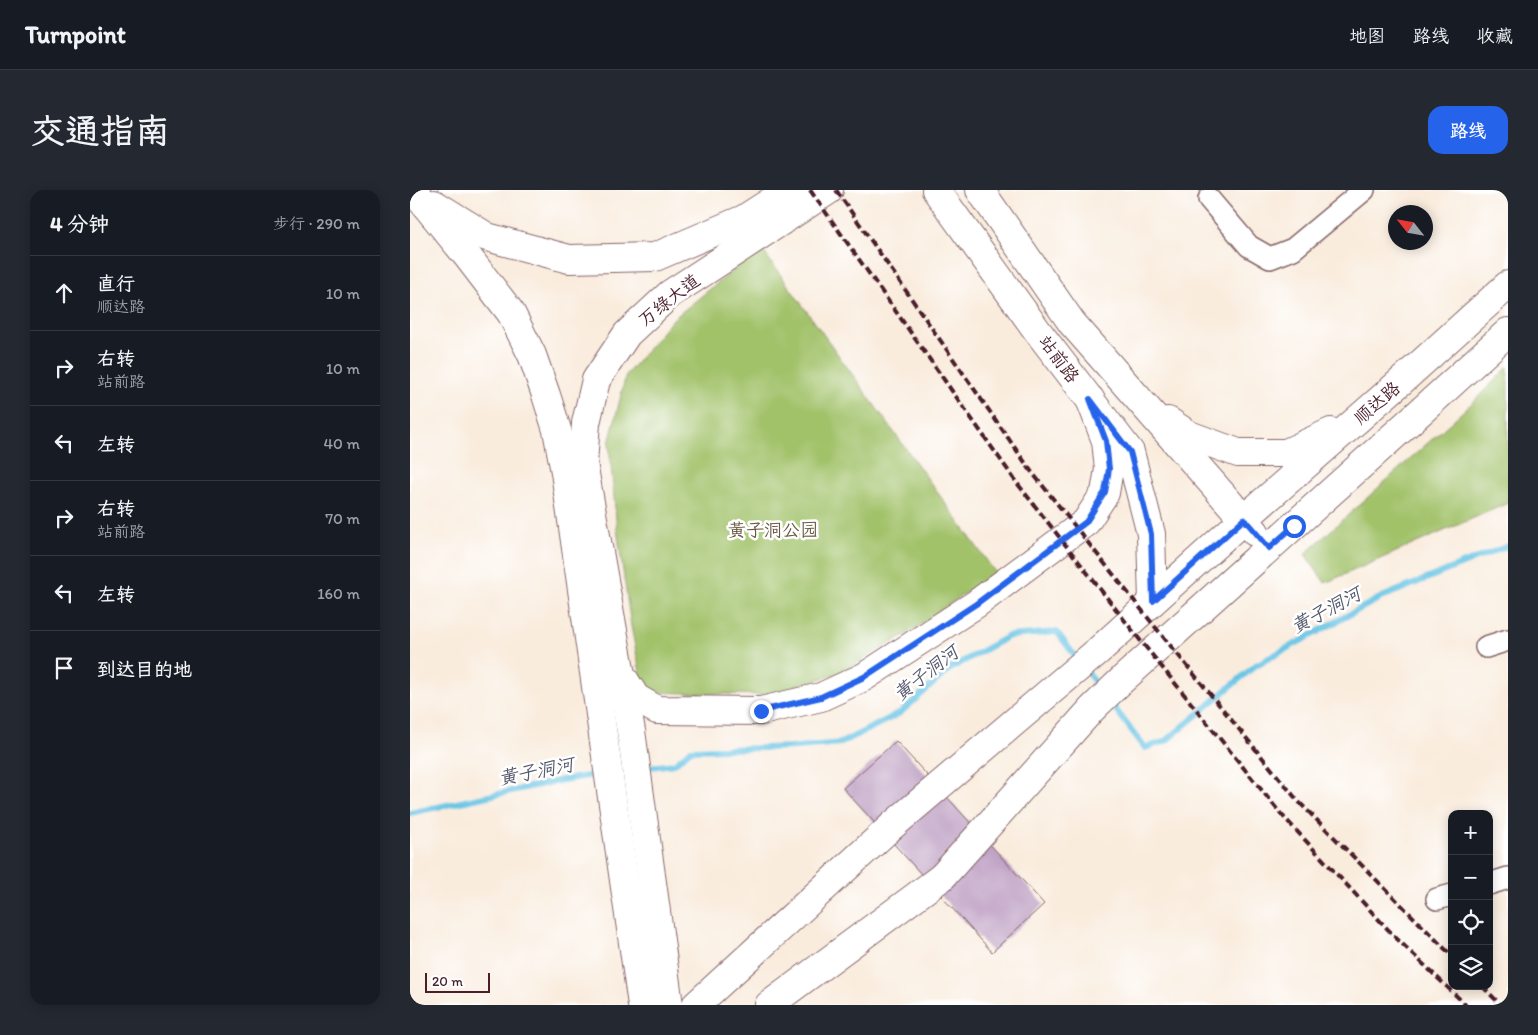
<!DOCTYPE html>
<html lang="zh">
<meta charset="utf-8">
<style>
:root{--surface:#171b24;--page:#242831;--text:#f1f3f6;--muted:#9ea1a6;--line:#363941;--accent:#2563eb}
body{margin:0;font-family:Itim,"LXGW WenKai TC",sans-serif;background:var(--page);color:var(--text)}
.controls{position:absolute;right:15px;bottom:15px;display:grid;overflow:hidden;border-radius:10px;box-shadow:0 2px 12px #0003}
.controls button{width:45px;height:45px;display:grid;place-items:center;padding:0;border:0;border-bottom:1px solid var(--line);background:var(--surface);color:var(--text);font:25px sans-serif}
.compass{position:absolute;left:978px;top:15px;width:45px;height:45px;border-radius:50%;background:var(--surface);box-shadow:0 2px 12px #0003;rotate:301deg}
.scale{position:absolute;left:15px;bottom:12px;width:65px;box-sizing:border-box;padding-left:5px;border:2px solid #4a1f2b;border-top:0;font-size:14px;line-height:18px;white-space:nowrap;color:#4a1f2b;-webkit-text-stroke:4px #fff;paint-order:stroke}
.stop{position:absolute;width:15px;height:15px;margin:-11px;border:4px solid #2563eb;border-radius:50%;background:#fff}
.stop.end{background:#2563eb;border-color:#fff;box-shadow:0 1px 5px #0008}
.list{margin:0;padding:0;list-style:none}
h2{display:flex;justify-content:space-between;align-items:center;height:65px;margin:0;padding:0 20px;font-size:21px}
h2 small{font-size:16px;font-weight:400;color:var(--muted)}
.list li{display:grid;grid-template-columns:32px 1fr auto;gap:15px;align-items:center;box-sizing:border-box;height:75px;padding:0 20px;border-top:1px solid var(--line)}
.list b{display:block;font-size:19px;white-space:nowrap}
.list p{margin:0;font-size:16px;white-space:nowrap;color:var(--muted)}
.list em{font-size:16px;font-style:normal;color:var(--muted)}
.icon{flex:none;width:28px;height:28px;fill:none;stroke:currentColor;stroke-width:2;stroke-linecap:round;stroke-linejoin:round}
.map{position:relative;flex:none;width:1098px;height:815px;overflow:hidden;border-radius:15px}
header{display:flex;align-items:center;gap:30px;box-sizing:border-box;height:70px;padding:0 25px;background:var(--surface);border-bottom:1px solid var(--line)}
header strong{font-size:24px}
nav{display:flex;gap:28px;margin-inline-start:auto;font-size:18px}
.intro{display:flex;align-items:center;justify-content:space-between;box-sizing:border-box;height:120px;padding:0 30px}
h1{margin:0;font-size:35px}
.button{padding:12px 22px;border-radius:15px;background:var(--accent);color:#fff;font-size:18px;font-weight:700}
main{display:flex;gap:30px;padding:0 30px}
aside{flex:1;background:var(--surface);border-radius:15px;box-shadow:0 2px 12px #0003}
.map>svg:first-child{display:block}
</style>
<header>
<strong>Turnpoint</strong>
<nav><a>地图</a><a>路线</a><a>收藏</a></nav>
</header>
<div class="intro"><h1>交通指南</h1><a class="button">路线</a></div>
<main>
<aside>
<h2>4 分钟<small>步行 · 290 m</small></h2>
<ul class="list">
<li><svg class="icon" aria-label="ahead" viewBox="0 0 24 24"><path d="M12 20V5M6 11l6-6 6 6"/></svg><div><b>直行</b><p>顺达路</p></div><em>10 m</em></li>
<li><svg class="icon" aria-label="right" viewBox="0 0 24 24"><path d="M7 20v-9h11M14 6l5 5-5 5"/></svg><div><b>右转</b><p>站前路</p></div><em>10 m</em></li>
<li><svg class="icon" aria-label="left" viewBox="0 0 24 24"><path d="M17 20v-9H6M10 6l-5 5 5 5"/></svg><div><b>左转</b></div><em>40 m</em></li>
<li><svg class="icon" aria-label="right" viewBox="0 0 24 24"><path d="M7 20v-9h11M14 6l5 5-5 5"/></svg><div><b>右转</b><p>站前路</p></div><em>70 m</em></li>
<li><svg class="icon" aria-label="left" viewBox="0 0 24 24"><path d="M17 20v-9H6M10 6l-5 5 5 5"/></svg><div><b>左转</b></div><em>160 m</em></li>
<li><svg class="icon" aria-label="arrive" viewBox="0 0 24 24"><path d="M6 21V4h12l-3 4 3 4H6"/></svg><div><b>到达目的地</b></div></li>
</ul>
</aside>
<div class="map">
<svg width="1098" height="815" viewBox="0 0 1098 815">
<rect width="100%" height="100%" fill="#fff"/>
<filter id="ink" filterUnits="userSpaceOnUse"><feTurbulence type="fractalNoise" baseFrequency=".02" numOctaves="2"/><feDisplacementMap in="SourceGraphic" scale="10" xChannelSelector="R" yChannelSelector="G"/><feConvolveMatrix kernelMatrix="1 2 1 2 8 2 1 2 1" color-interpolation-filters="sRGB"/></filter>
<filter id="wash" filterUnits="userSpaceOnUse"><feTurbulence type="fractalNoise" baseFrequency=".0096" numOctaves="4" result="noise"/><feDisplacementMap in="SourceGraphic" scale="20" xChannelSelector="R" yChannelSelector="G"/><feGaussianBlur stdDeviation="1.12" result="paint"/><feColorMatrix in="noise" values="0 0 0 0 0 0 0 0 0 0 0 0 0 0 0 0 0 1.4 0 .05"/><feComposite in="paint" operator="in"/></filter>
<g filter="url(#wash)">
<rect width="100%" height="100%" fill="#f9ecdd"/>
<!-- green -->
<g fill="#a2c26b" stroke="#76704b">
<polygon points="351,58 585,382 500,442 428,484 354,505 234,502 221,436 207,339 199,254 216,185 263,129"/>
<polygon points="1098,177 1098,313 915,393 895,364 1062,213"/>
</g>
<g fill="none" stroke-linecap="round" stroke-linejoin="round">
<!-- stream -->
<g stroke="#67c4e5" stroke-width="6">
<polyline points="676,480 692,502"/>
<polyline points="700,512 735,558 756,551 846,475 972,407 1062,370 1098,356"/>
<polyline points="232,578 264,574 281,560 388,557 431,553 490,523 541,478 599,446 647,442 668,470"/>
<polyline points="0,623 152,590 192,584"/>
</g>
</g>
<g id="blocks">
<!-- building -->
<polygon fill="#bd9fc2" points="486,551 634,714 582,762 433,598"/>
</g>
</g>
<g filter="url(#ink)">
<use href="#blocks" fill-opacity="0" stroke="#876769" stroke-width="1"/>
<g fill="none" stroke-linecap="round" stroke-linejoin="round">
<!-- minor casing -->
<g stroke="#876769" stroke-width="24">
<g id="minor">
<polyline points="799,9 839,56 860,68 883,59 954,0"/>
<polyline points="1076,457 1098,450"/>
<polyline points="1079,694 1098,688"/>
<polyline points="1027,709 1042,705"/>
</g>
</g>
<!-- secondary casing -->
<g stroke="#876769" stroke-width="30">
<g id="secondary">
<polyline points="526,0 626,139 720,262 741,344 743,411"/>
<polyline points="570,0 662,133 845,342"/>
<polyline points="4,1 58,67 101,123 122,165 136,205 147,240 155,282 232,815"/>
<polyline points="24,14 77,47 159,69 245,67 334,29 379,0"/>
<polyline points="758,231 779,245 828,263 876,263 921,242"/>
<polyline points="212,486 226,508 247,520 351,521 411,507 454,487 566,414 676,332 695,303 699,279 696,251 680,209"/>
<polyline points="483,635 688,461 834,329 996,187 1098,95"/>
<polyline points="532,687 682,519 713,489 1018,215 1098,142"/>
<polyline points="259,815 221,541 173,273 176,233 186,190 217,144 260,104 419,0"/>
</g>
</g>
<!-- motorway casing -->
<g stroke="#876769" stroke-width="30">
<g id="motorway">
<polyline points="286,815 483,635"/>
<polyline points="359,815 532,687"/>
</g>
</g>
<!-- minor -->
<use href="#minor" stroke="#fff" stroke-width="21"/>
<!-- secondary -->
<use href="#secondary" stroke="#fff" stroke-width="28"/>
<!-- motorway -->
<use href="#motorway" stroke="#fff" stroke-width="28"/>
<!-- rail -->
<g stroke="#4a1f2b" stroke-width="4" stroke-dasharray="8 4" stroke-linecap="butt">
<polyline points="400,0 607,293 730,450 871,624 985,747 1056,815"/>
<polyline points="426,0 621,281 746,438 888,611 1042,766"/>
<polyline points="1072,796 1091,815"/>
</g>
</g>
</g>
<g fill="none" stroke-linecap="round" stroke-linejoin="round" filter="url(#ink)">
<!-- route -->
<polyline stroke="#2563eb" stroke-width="6" points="351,521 411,507 454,487 566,414 676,332 695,302 699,279 696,251 680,209 720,262 741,344 743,411 834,329 859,358 884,336"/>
</g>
<g text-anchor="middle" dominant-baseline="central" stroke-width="5" stroke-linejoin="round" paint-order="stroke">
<!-- street labels -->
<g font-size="18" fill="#4a1f2b" stroke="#fff">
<text transform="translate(259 110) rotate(-38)">万绿大道</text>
<text transform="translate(649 169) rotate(53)">站前路</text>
<text transform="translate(967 213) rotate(-41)">顺达路</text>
</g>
<!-- park labels -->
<g font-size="18" fill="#695841" stroke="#fff">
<text x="363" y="340">黄子洞公园</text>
</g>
<!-- water labels -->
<g font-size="19" font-style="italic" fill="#54596c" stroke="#fff">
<text transform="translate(916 420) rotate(-28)">黄子洞河</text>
<text transform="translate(516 483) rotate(-38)">黄子洞河</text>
<text transform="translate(126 581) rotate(-11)">黄子洞河</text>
</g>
</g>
</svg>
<div class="controls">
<button>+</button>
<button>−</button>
<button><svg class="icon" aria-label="locate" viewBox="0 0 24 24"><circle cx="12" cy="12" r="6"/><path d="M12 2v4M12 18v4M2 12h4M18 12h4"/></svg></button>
<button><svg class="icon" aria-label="layers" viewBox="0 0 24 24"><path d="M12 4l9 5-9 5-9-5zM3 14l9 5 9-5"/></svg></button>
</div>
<svg class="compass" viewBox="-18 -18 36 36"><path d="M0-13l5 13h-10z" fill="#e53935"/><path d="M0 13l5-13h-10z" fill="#9ea1a6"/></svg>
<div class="scale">20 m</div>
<div class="stop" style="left:884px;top:336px"></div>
<div class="stop end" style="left:351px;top:521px"></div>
</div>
</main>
